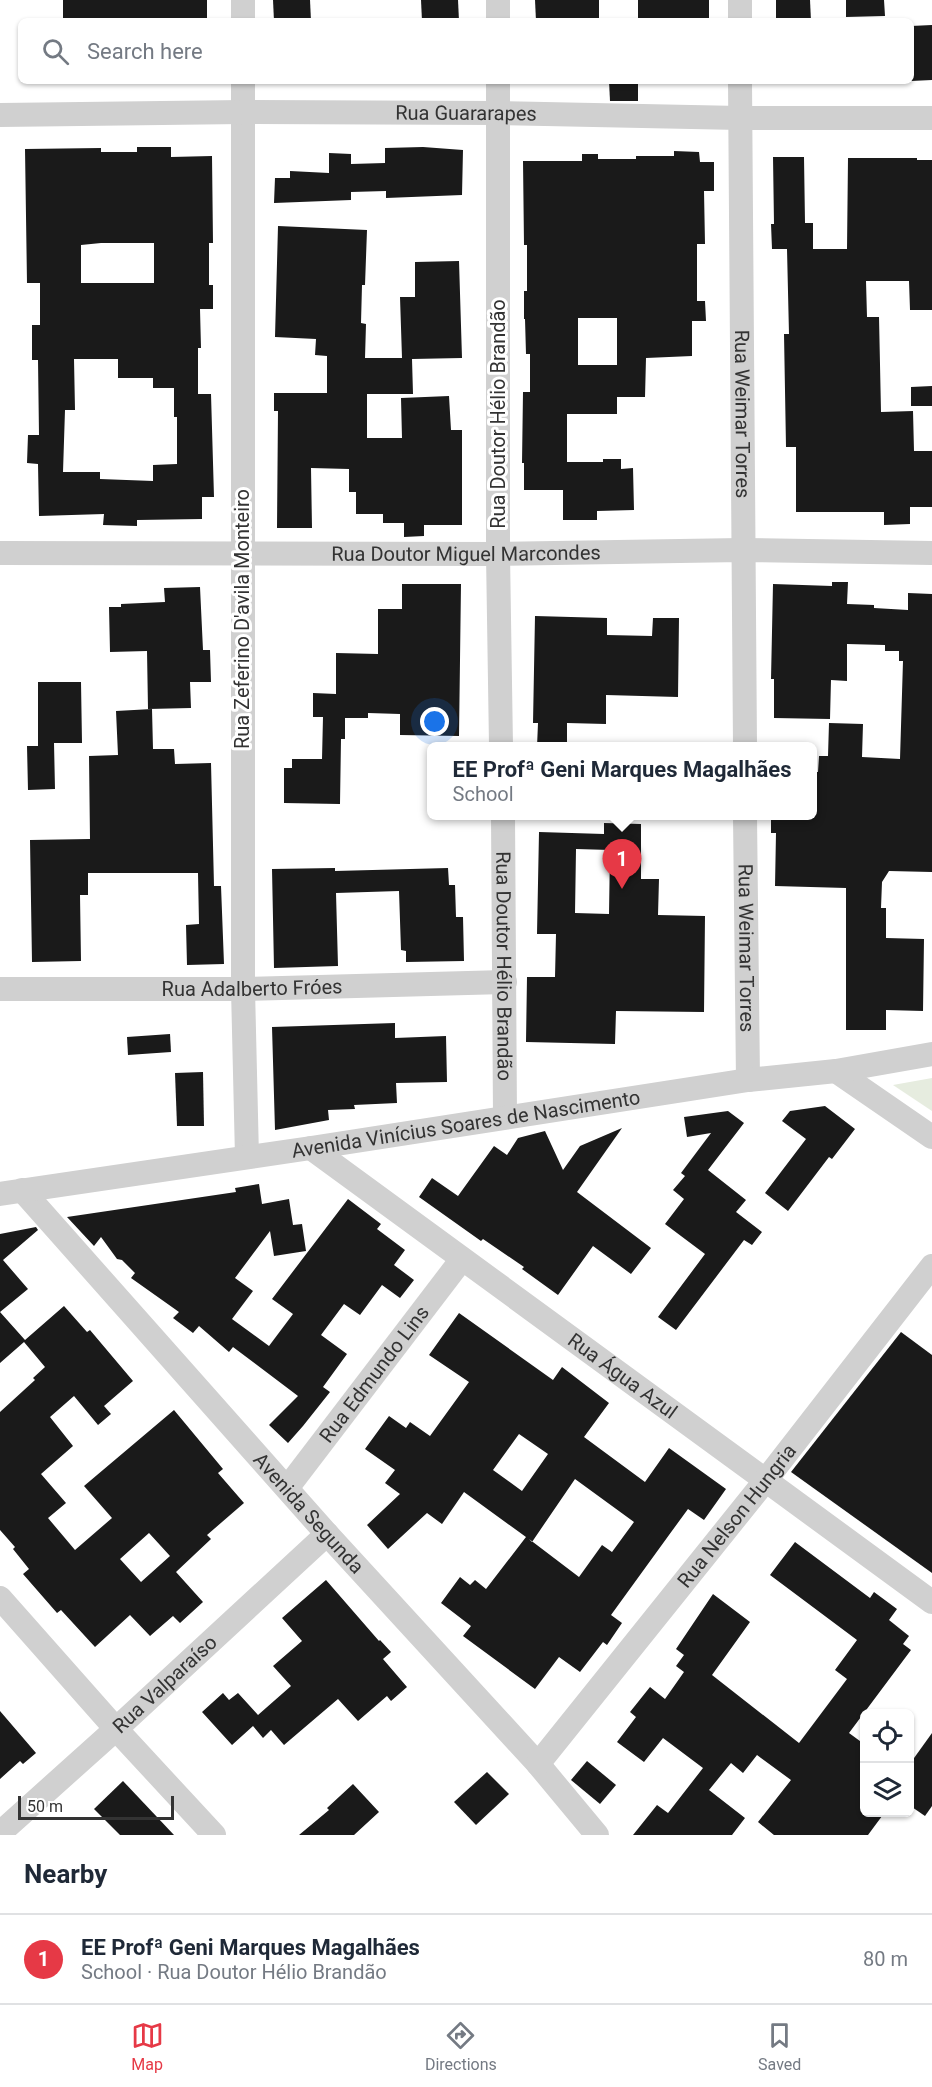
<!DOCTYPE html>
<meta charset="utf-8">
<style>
:root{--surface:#fff;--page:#f2f2f3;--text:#1f2937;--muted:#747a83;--line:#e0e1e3;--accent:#e63946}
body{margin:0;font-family:Roboto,sans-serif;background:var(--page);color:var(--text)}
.controls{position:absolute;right:18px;bottom:18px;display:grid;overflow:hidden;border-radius:9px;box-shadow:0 2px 4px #0004}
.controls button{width:54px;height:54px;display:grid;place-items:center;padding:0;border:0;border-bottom:2px solid var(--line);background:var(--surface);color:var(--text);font:30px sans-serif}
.scale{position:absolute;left:18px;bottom:15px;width:156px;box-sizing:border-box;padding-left:6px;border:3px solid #333;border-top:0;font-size:16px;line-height:21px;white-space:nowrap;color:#333;-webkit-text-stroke:4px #fff;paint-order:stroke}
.you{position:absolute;left:435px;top:722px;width:21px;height:21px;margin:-15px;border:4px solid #fff;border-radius:50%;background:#1a73e8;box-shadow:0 0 0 9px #1a73e833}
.badge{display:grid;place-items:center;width:39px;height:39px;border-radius:50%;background:var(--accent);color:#fff;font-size:20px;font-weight:700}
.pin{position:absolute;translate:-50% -50px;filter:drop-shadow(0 2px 3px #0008)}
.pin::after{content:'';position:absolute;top:32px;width:21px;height:18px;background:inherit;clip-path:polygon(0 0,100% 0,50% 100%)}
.popup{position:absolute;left:427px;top:742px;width:390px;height:78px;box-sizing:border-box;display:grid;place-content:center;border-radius:9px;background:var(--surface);filter:drop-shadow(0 2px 4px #0005);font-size:20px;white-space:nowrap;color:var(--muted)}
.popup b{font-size:22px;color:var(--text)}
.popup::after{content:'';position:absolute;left:50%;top:100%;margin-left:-12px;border:12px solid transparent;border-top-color:var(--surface)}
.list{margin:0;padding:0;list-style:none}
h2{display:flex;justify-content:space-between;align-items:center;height:78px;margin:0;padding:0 24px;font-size:26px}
h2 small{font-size:20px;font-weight:400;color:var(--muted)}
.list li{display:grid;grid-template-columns:39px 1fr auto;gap:18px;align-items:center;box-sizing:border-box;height:90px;padding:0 24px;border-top:2px solid var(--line)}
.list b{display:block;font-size:22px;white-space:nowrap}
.list p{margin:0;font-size:20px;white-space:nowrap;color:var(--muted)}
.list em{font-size:20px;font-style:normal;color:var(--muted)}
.icon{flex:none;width:33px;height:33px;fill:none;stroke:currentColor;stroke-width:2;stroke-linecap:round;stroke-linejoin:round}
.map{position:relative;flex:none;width:932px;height:1835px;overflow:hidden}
.search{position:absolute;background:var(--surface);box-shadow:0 2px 4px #0004;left:18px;right:18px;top:18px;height:66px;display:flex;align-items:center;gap:15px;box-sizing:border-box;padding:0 21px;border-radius:9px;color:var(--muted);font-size:22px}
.sheet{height:168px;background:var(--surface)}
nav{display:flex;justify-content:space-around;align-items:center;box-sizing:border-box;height:84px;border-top:2px solid var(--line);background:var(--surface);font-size:16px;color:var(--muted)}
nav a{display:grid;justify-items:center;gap:3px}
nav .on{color:var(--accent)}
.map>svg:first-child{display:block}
</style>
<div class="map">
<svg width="932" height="1835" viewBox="0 0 932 1835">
<rect width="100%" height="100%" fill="#fff"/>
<!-- green -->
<polygon fill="#e6ecdf" points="932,1078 932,1111 893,1085"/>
<!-- building -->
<g fill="#1a1a1a" fill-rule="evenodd">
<rect x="63" y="0" width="144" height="21"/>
<polygon points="273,0 310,0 311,21 274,21"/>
<polygon points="421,0 458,0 459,21 422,21"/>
<polygon points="535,0 599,0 599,20 536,21"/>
<rect x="638" y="0" width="71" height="21"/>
<polygon points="776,0 810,0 811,21 776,21"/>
<polygon points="846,0 884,0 885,16 846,17"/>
<polygon points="932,25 932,80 911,81 911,26"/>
<polygon points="609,81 638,81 638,101 610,101"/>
<path d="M137 147H171V157L212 156 213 243H209V285H213V309H200L201 348H198V394H211L214 497H202V519L137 520V526L103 525 104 514 39 516 38 464 27 463 28 435H39L38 360H32V325H40V283H27L25 149 101 148V152H137ZM101 243H154V283H81V245ZM74 359H118V378H153V388H174V417H177V464L153 465V481L100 479V472H63L65 410H75Z"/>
<polygon points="423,147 463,150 462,195 386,198 386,191 351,192 351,200 274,203 275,178 290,178 290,171 329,173 329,153 351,154 351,164 385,163 385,148"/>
<path d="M674 151 699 152 700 162H714V191H704L705 244H697V301H705L706 321H692V356L646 358 645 397H617V414H567V462H603V459H621V469L633 468 634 510 597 511V520H563V490H524V463H522L523 392H530V354H526L525 319H524V291H527V245H524L523 161H582V154H598V159H636V156H674ZM578 318H617V365H578Z"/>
<polygon points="773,157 804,157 805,223 813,223 813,249 847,249 848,158 917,158 917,160 932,160 932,310 910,310 909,281 866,281 867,317 879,317 881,412 913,411 914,451 932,451 932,507 910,507 910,524 884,525 884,512 796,512 796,447 786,447 784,334 789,334 787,249 772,249 771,224 774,224"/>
<polygon points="278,226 367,230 365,285 362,285 361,323 366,324 365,358 402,358 400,297 415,297 415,262 459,261 462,358 412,359 413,394 367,394 367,438 402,438 401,398 449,396 451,430 462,430 462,525 424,525 424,536 404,537 404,523 383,523 383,514 356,514 356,492 349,492 349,469 311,468 312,528 277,528 278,411 274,411 274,393 327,393 327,356 315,355 316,339 275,337"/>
<polygon points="932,386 932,406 911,406 911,387"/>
<polygon points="832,582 848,582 847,604 874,605 874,608 908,610 908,593 932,594 932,872 889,871 882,882 881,908 886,908 886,938 924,939 923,1011 886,1010 886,1030 846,1030 846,888 775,886 776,833 771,833 771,816 813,816 813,772 818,772 819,756 828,756 829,723 863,724 862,757 900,759 903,661 899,661 899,651 885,651 885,645 847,644 847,681 831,680 830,719 774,718 774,679 771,679 773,584 832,586"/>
<polygon points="402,584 461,584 459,736 400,735 400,714 368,713 368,718 345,718 345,739 341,739 340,804 284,803 284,768 292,768 292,759 322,759 323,717 313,717 313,693 336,694 336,653 378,654 378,609 402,609"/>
<polygon points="200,587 203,650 210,650 211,682 190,682 191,708 148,709 147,651 110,652 109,607 121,607 121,604 165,602 164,588"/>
<polygon points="535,616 607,618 607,635 652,636 653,618 679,618 678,697 606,695 606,724 567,723 567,747 537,747 538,723 533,723"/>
<polygon points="38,682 81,682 82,743 54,743 55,789 28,790 27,746 38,746"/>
<polygon points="152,709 153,749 174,749 175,764 211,763 214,886 221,886 224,964 187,965 186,925 199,924 198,873 88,873 88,895 80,895 81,961 32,962 30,840 90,839 89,756 118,755 116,711"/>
<path d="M604 823 641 824V879H659L658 915 705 916 704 1012 616 1011 615 1044 526 1042 527 977H555L556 934H537L539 832 604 834ZM576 849 610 850 609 914 575 913Z"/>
<polygon points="335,868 335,871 448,868 449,885 455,885 456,917 463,917 464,961 406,962 406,951 401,950 399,891 336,893 338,966 274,968 272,869"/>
<polygon points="395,1023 395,1038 446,1036 447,1082 396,1083 397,1103 354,1105 355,1109 328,1110 329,1120 275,1130 272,1027"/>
<polygon points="170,1034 171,1052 128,1055 127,1037"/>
<polygon points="203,1072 204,1126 177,1126 175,1073"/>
<polygon points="825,1106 855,1129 832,1159 829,1157 788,1211 765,1193 806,1139 782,1121 790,1111"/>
<polygon points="728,1111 744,1123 708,1170 746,1200 736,1212 762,1232 752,1245 744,1240 676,1330 658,1317 705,1254 665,1224 684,1199 673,1190 685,1176 681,1173 711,1133 687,1137 684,1117"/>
<polygon points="622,1128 577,1192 651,1248 631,1274 593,1246 558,1295 522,1269 524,1267 483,1239 481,1241 419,1197 432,1178 458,1196 494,1146 507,1155 518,1138 545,1131 563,1170 580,1146"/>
<polygon points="259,1184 262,1204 289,1199 293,1225 302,1224 306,1251 274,1256 270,1231 235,1278 253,1291 232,1319 269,1346 293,1314 272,1299 348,1199 381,1224 377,1229 405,1250 394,1265 414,1280 400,1298 382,1285 360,1315 344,1304 321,1335 347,1354 323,1387 330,1392 303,1426 288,1443 269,1425 298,1396 233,1347 229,1352 199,1326 193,1333 173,1318 179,1312 131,1278 135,1273 122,1260 117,1259 101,1237 94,1246 67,1217 236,1192 235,1188"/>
<path d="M36 1227 38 1230 3 1260 28 1289 0 1312 25 1340 64 1306 87 1332 90 1330 133 1381 104 1406 111 1414 98 1425 74 1396 50 1417 73 1446 41 1474 66 1503 48 1518 75 1550 112 1518 84 1486 174 1410 223 1469 218 1473 244 1503 207 1535 211 1539 176 1572 203 1602 180 1623 173 1616 150 1636 130 1615 95 1647 61 1610 57 1613 23 1574 29 1569 13 1549 15 1547 0 1530V1412L35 1380 33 1378 45 1367 24 1342 0 1363V1234ZM149 1533 170 1556 141 1582 120 1559Z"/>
<path d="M459 1313 553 1380 562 1367 609 1403 584 1437 645 1482 669 1448 726 1489 704 1520 688 1509 669 1535 611 1615 622 1623 607 1645 603 1642 580 1672 559 1657 535 1689 463 1636 471 1626 441 1603 460 1577 470 1585 475 1580 486 1589 526 1537 464 1492 442 1524 427 1513 388 1549 367 1525 400 1494 385 1483 395 1470 365 1449 389 1416 406 1428 410 1422 430 1436 469 1382 429 1355ZM519 1434 548 1454 522 1491 493 1470ZM575 1479 634 1522 612 1552 602 1545 579 1577 529 1539 532 1542Z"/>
<polygon points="901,1332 932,1355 932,1573 791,1472"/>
<polygon points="795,1542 870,1598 874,1592 897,1609 889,1620 909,1636 903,1644 911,1650 849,1733 864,1744 864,1812 885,1812 868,1835 774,1835 758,1822 791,1780 757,1755 743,1773 731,1763 709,1790 745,1818 732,1835 633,1835 657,1805 668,1813 703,1768 663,1738 644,1762 617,1742 636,1717 630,1712 650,1687 665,1699 684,1672 676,1666 684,1655 676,1649 713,1594 750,1622 712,1675 799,1743 847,1679 835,1670 857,1640 770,1575"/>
<polygon points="326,1580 379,1641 380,1640 391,1652 383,1659 407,1687 391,1701 387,1696 358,1721 338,1699 284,1745 271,1730 263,1738 253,1726 232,1745 202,1712 223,1693 229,1700 238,1693 258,1715 291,1686 273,1666 302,1641 282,1618"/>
<polygon points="0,1711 36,1753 23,1764 20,1761 0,1779"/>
<polygon points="932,1733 932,1806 925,1816 909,1805 909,1765"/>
<polygon points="587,1761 616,1785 600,1804 571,1780"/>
<polygon points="487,1772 509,1794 476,1825 454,1802"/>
<polygon points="123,1781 174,1835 120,1835 94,1809"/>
<polygon points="353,1784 379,1812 354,1835 299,1835 329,1810 327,1808"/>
</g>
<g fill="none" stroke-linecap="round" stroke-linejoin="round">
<!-- minor -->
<g stroke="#d0d0d0" stroke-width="24">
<polyline points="740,0 740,21"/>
<polyline points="243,21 243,0"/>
<polyline points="498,21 498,0"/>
<polyline points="243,81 243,989 247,1157"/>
<polyline points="498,81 498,554 501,746"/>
<path id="s1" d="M740 81 745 746"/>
<path id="s2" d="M0 115 243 112 498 113 740 118H932"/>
<path id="s3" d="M0 553 498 554 742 550 932 553"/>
<path id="s4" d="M503 816 505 1117"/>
<path id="s5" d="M745 816 748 1080"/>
<path id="s6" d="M0 989H243L505 982"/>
<polyline points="836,1071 932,1137"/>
<path id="s7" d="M311 1148 932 1602"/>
<path id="s8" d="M22 1190 327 1534 538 1764 597 1835"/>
<path id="s9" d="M0 1194 311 1148 748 1080 836 1071 932 1054"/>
<path id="s10" d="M288 1487 462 1259"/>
<polyline points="0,1598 116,1729 214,1835"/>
<path id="s11" d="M538 1764 765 1481 932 1266"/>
<path id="s12" d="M0 1833 116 1729 327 1534"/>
</g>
</g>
<g text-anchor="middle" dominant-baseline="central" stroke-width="6" stroke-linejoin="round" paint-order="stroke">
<!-- street labels -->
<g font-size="20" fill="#333" stroke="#fff">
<text stroke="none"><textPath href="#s2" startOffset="466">Rua Guararapes</textPath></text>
<text transform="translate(498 414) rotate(-90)">Rua Doutor Hélio Brandão</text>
<text stroke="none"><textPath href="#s1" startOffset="333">Rua Weimar Torres</textPath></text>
<text stroke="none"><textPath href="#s3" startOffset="466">Rua Doutor Miguel Marcondes</textPath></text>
<text transform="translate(242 619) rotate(-90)">Rua Zeferino D'avila Monteiro</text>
<text stroke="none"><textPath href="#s5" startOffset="132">Rua Weimar Torres</textPath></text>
<text stroke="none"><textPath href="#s4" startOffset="150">Rua Doutor Hélio Brandão</textPath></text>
<text stroke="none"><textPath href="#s6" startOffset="252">Rua Adalberto Fróes</textPath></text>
<text stroke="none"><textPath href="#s9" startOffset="471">Avenida Vinícius Soares de Nascimento</textPath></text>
<text stroke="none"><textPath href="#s10" startOffset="142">Rua Edmundo Lins</textPath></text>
<text stroke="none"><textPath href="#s7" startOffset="386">Rua Água Azul</textPath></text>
<text stroke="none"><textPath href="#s8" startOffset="432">Avenida Segunda</textPath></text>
<text stroke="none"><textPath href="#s11" startOffset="318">Rua Nelson Hungria</textPath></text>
<text stroke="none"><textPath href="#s12" startOffset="222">Rua Valparaíso</textPath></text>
</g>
</g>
</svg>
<div class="controls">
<button><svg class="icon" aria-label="locate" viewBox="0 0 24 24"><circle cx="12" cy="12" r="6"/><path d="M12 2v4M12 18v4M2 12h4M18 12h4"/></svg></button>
<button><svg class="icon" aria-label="layers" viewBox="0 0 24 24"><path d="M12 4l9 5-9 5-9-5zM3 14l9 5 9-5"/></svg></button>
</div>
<div class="scale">50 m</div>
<div class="you"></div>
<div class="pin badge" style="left:622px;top:889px">1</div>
<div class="popup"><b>EE Profª Geni Marques Magalhães</b>School</div>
<div class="search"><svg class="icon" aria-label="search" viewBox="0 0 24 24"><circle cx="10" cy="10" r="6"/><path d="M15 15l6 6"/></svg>Search here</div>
</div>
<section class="sheet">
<h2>Nearby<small></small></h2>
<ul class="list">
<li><span class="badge">1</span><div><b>EE Profª Geni Marques Magalhães</b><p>School · Rua Doutor Hélio Brandão</p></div><em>80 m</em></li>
</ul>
</section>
<nav>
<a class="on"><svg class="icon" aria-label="map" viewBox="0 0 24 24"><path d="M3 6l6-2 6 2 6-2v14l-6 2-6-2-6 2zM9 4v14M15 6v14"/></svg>Map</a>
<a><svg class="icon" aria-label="directions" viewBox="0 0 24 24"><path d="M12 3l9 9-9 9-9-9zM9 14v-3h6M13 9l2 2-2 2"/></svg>Directions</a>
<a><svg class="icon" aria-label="saved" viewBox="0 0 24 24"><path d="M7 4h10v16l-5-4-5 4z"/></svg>Saved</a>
</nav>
